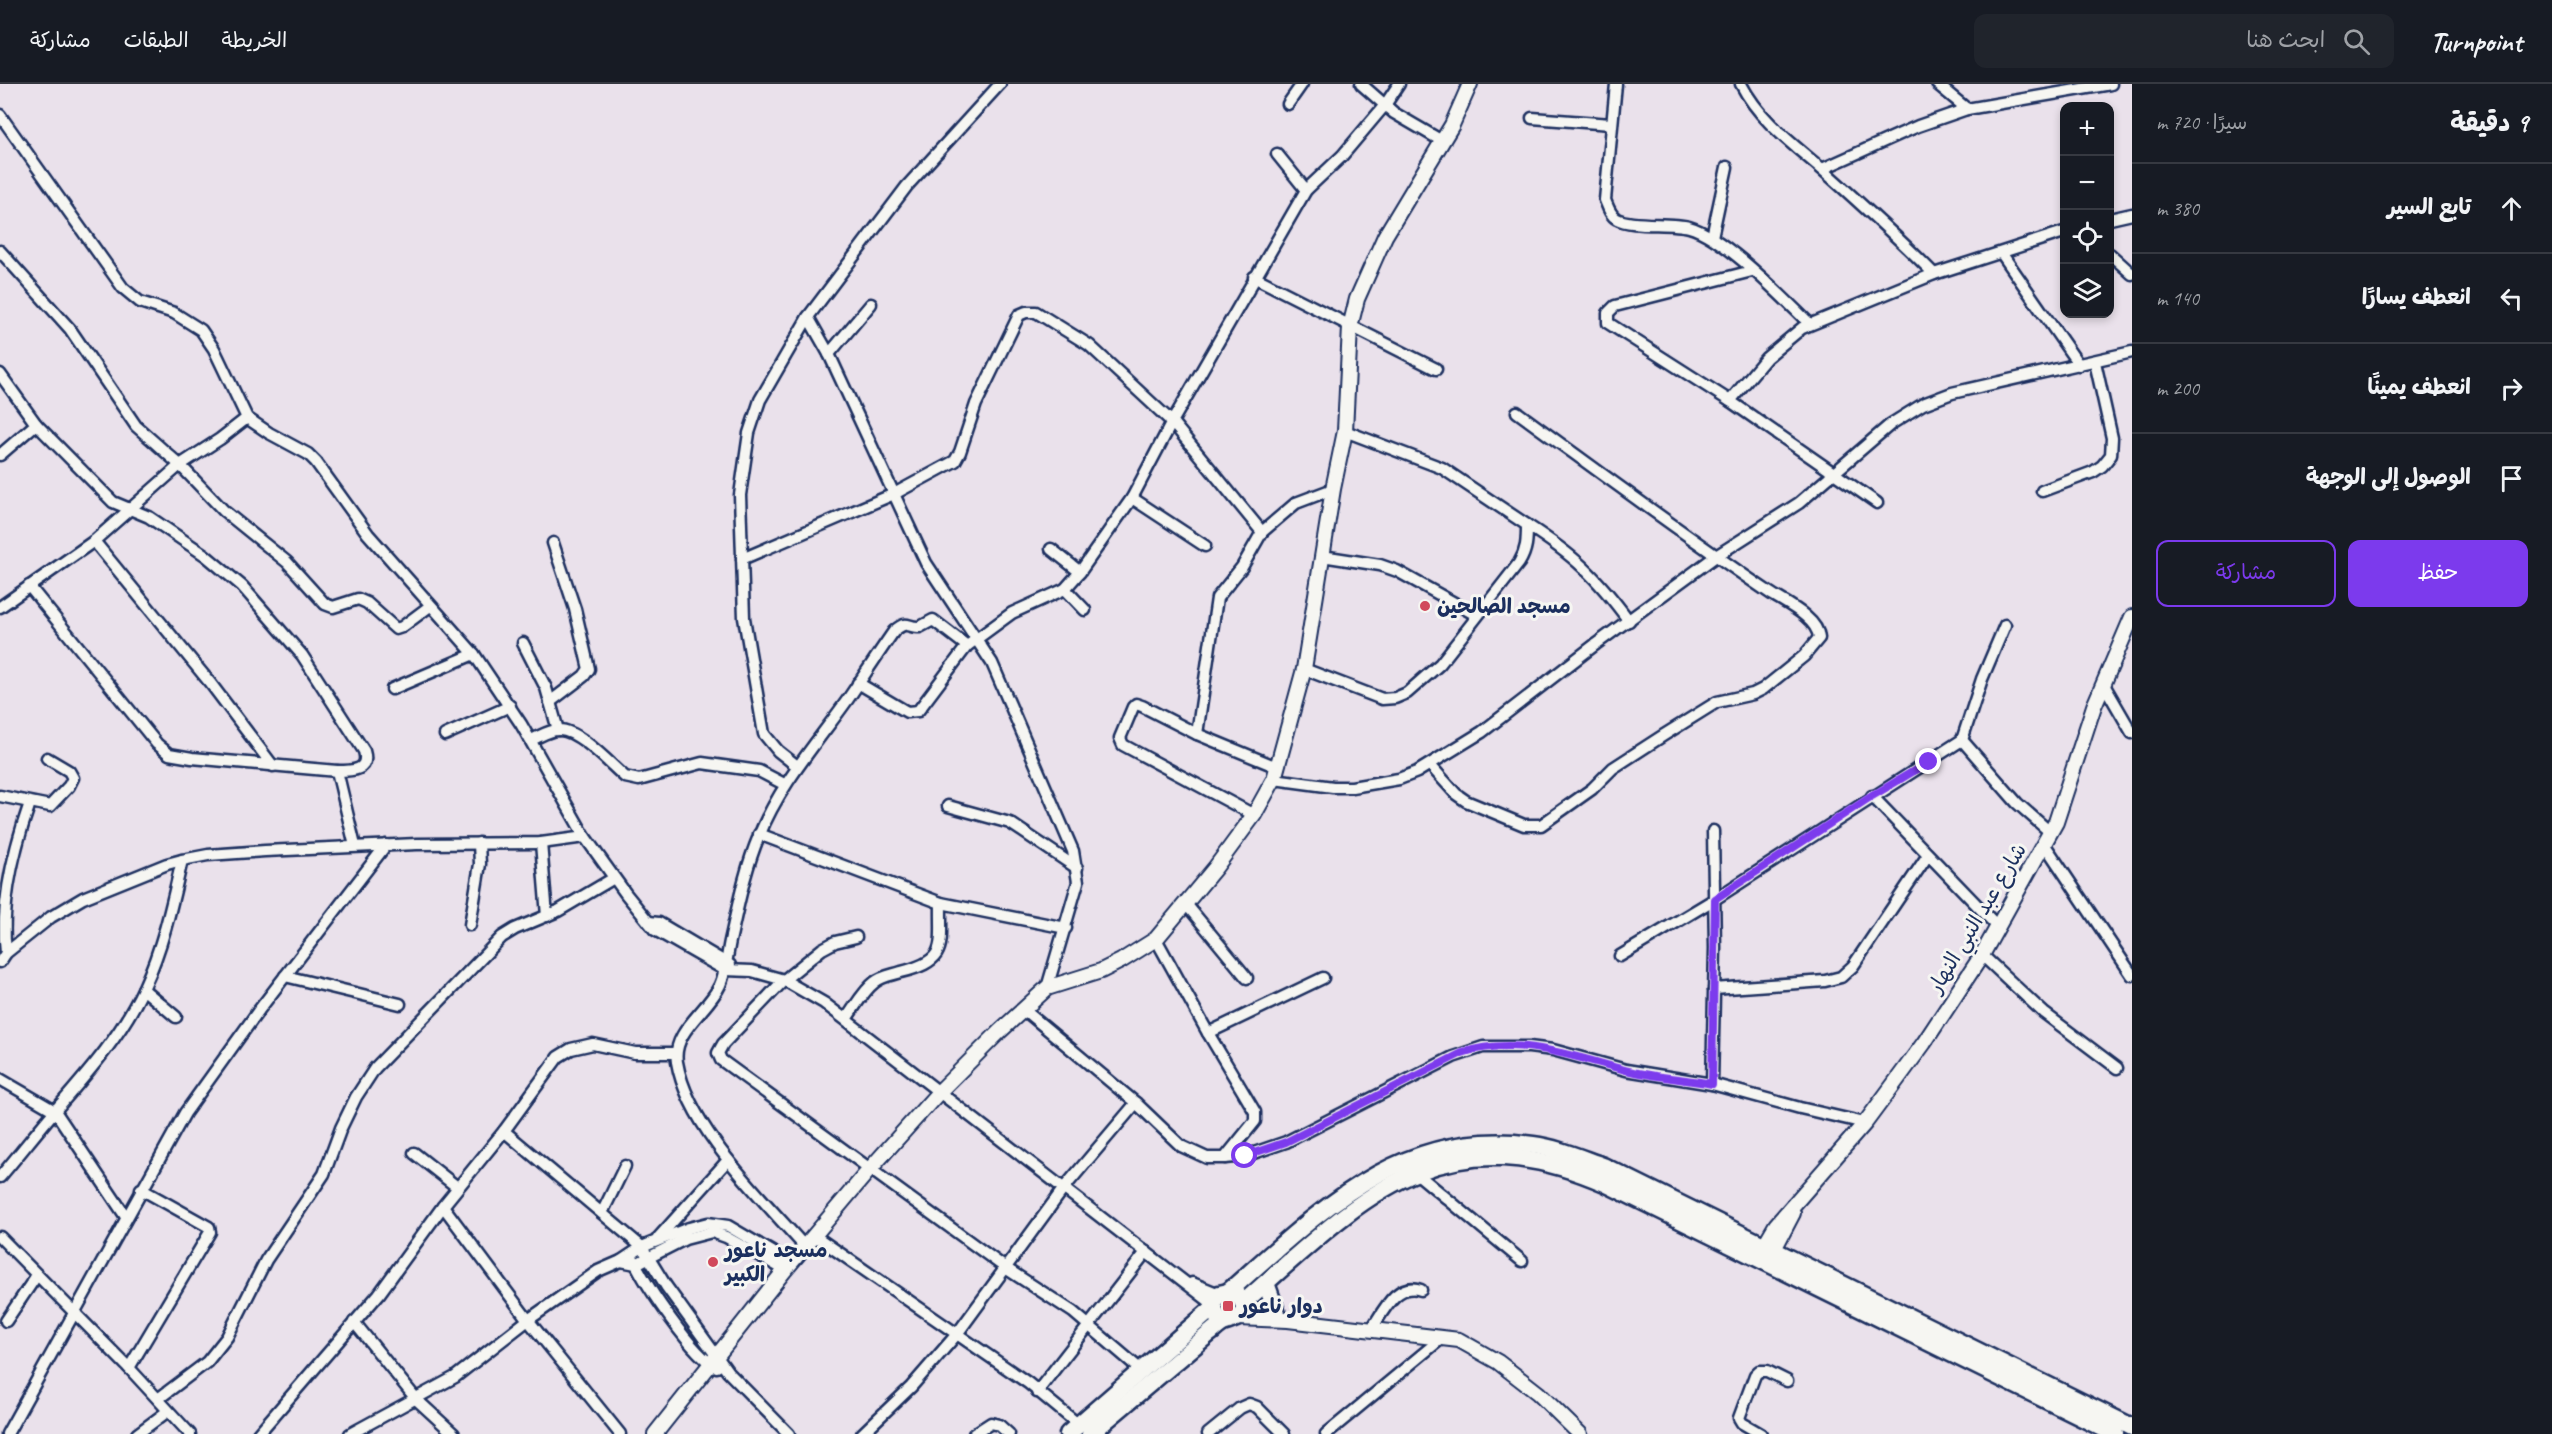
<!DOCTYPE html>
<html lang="ar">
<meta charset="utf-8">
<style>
:root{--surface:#171b24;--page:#20242c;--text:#f1f3f6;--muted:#9ea1a6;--line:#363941;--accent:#7c3aed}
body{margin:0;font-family:Caveat,"Playpen Sans Arabic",sans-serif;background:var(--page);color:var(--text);direction:rtl}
.controls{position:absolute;right:18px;top:18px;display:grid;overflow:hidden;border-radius:12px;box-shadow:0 3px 9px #0003}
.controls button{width:54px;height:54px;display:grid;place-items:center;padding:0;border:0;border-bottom:2px solid var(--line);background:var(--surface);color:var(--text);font:30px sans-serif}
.stop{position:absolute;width:18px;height:18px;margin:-14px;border:4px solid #7c3aed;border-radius:50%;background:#fff}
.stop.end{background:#7c3aed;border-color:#fff;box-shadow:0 2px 6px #0008}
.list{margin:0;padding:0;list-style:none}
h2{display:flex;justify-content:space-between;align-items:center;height:78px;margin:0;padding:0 24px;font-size:26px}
h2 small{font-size:20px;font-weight:400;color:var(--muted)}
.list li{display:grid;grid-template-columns:39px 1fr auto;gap:18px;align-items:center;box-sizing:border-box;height:90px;padding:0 24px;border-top:2px solid var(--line)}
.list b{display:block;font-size:22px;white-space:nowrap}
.list em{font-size:20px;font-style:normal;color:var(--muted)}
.actions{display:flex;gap:12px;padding:18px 24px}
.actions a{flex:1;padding:14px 0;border:2px solid var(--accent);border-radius:12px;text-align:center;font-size:21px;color:var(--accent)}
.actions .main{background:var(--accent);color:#fff}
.icon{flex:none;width:33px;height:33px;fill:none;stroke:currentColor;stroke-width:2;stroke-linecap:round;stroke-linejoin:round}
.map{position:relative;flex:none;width:2132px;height:1350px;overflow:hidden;direction:ltr}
header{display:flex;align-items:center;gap:36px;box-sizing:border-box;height:84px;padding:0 30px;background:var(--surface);border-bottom:2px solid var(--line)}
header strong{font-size:28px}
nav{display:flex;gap:33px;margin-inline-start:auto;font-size:21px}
.search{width:420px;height:54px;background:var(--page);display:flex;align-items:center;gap:15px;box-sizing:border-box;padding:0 21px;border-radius:12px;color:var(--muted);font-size:22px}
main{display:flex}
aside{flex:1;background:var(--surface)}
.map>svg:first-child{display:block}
</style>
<header>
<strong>Turnpoint</strong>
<div class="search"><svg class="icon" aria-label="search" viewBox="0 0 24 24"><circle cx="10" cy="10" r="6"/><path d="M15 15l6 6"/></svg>ابحث هنا</div>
<nav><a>الخريطة</a><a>الطبقات</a><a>مشاركة</a></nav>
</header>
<main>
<aside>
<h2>9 دقيقة<small>سيرًا · 720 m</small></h2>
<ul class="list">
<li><svg class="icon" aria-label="ahead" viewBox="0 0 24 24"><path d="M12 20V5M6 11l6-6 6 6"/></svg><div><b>تابع السير</b></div><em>380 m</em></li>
<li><svg class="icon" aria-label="left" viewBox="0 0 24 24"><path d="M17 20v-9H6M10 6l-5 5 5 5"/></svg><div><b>انعطف يسارًا</b></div><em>140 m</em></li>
<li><svg class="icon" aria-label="right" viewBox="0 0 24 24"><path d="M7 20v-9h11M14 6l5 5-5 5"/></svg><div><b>انعطف يمينًا</b></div><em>200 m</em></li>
<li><svg class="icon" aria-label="arrive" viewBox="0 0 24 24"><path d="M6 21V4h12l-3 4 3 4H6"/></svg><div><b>الوصول إلى الوجهة</b></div></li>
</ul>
<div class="actions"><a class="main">حفظ</a><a>مشاركة</a></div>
</aside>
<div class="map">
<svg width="2132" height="1350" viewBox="0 0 2132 1350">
<rect width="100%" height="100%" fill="#eae1eb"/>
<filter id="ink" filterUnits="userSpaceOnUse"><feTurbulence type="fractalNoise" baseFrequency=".0167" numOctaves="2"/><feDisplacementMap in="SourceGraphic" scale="12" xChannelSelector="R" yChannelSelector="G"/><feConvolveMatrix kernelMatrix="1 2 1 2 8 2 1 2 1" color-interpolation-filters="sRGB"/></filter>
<g filter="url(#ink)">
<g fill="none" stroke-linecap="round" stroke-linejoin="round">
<!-- minor casing -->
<g stroke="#1b2f5e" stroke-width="15">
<g id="minor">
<polyline points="1361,0 1394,29 1442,57"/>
<path d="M1616 0 1605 116C1608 123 1610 131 1617 135 1632 143 1670 138 1689 143 1725 153 1782 213 1810 240"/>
<path d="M1741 0C1760 37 1793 60 1823 86 1861 120 1899 154 1934 190"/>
<polyline points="1937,0 1967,25"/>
<polyline points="1288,20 1302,0"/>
<polyline points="0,31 123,204 140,218 174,229 201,246 214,265 247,334 269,349 308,370 316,378 368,450 474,570 521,640 585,753 626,810 655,846 725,886 752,887 784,896 824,919 1213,1220"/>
<polyline points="1532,34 1611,40"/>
<polyline points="1277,70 1306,106"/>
<polyline points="1822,85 1918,42 1967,25 2111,0"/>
<polyline points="2110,135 2132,130"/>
<polyline points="1712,153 1727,83"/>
<polyline points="0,167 70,245 136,342 180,381 224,427 287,478 325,520 333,523 358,515 367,519 396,545 402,543 430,522"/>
<polyline points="2002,170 2079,281"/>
<polyline points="2110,170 2132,190"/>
<polyline points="1752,187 1615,222 1608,229 1608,239 1730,317 1877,419"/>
<polyline points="1254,193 1436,285"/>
<polyline points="808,233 829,270 926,479 992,579 1073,767 1078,798 1047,904"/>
<polyline points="829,270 871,220"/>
<polyline points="0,290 36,340 0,371"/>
<polyline points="1730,317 1766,274 1802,244 1934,190 2064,148"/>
<polyline points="2042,407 2093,388 2102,382 2111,371 2112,354 2095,278"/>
<polyline points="1132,414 1205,462"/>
<path d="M1527 441C1575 472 1596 492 1629 537"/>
<polyline points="94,457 211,600 273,682"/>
<polyline points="1051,465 1080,488"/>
<polyline points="1322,472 1380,481 1397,487 1476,531"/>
<polyline points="742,475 894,410 955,377 960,368 976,320 1019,231 1026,228 1036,228 1089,261 1172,338 1262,448"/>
<path d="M29 502 157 660 169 670 192 674 337 687C352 687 370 687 364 667L302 571 242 502 205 471 149 433 113 418 36 340"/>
<polyline points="1065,505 1085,526"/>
<polyline points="0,523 94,457 180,381 220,355 247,334"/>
<polyline points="523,559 546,604 558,646"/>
<path d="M1304 585 1382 615 1395 614 1407 609 1440 580 1519 479C1527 466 1527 456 1527 441L1442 384 1345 347"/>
<polyline points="858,599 907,628 918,627 967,562 1012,529 1065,505 1080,488 1132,414 1172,338 1306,106 1342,72 1385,21 1399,0"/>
<polyline points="2103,599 2132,649"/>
<polyline points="392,605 474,570"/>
<polyline points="550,618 584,592 589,585 575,525 553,459"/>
<polyline points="1197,650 1217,514 1242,483 1262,448 1296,419 1333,405"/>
<polyline points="445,651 510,622"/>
<path d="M531 656C539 653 549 646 558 646 577 644 610 680 625 693L639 696 702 679 759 687 784 700"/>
<polyline points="1962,656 2017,719 2051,749"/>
<path d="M1430 681 1456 710 1466 717 1524 741H1541L1592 705 1613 684 1664 651 1717 618 1753 610 1763 605 1804 572 1819 554C1818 534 1785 519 1770 509 1684 451 1601 389 1517 328"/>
<polyline points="797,682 778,667 764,650 744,534 740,411 749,349 760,316 808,233 907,102 1000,0"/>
<polyline points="337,687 355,762"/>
<polyline points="1274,695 1333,703 1352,703 1399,695 1417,688 1482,648 1596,560 1716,472 1799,419 1891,340 1923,320 1952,309 2132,268"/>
<polyline points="0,712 50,722 69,702 73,694 69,687 47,674"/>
<polyline points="1872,712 1998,843"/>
<polyline points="948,722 1010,739 1077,784"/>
<polyline points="1254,731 1123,661 1120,654 1133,623 1136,620 1142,622 1197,650 1277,683"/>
<polyline points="759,750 941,819 1066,844"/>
<polyline points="541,759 547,832"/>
<polyline points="2045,761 2132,891"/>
<polyline points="1186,820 1247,894"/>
<polyline points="649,838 659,839 730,881"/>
<polyline points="470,841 480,780 479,759"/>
<polyline points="856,853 835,858 822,865 784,896 723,960 718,969 721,976 1007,1185 1073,1228 1141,1286"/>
<path d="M6 869C0 820 14 765 30 719"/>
<polyline points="1982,871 2044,929 2117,984"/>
<polyline points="1620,872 1715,815 1962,656 1982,595 2005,541"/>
<polyline points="0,878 6,869 51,833 83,814 167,780 182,776 208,771 265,767 417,760 541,759 585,753"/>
<polyline points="285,892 400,920"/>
<polyline points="143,905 176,933"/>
<polyline points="1714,905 1825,897 1841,893 1853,882 1928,771"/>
<polyline points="1023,925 1136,1019 1181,1062 1207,1074 1225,1074 1255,1037 1255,1028 1208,949 1156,855"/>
<path d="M846 935C855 923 863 907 875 898 882 892 892 891 901 888 949 876 940 863 941 819"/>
<polyline points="1208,949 1323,894"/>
<polyline points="0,995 55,1027 126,1133"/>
<polyline points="1712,1000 1715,864 1713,747"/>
<polyline points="504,1047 642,1163 666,1202 728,1288 789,1350"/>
<polyline points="414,1069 457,1103"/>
<polyline points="1225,1074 1245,1072 1286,1058 1453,973 1483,963 1529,963 1553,966 1626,986 1712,1000 1800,1024 1865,1039"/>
<polyline points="1415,1088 1522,1177"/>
<path d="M0 1093C18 1072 35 1050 53 1029 87 990 122 951 144 903 163 862 172 820 182 776"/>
<polyline points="443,1122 528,1236 620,1350"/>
<polyline points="602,1129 625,1082"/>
<polyline points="815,1152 1028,1299 1079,1341"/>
<polyline points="0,1153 129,1284 190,1350"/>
<polyline points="658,1154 728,1076"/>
<path d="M805 1163C762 1114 688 1044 677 978 672 947 708 927 720 901 726 888 727 871 730 857 738 822 745 785 759 752 780 700 816 660 848 615 863 593 878 570 894 547 909 535 906 544 920 543L933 536 967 562"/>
<path d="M634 1176C645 1200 694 1274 717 1283"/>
<polyline points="621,1177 636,1180 685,1155 712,1148 726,1153 785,1186"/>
<polyline points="1192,1199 1219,1210"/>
<polyline points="6,1237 37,1191"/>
<polyline points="354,1238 417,1316 454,1350"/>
<path d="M1371 1246C1383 1228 1396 1197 1421 1206"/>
<polyline points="129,1284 210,1148 209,1143 141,1105"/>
<polyline points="1037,1308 1146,1168"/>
<polyline points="158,1315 207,1278 227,1253 266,1176 324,1090 341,1044 356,1013 375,984 502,853 515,845 558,827 614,794"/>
<polyline points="7,1350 185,1029 259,926 386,761"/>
<polyline points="137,1350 168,1327"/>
<polyline points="258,1350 379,1210 443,1122 504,1047 558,973 571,965 593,960 635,969 676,969"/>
<polyline points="350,1350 455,1293 528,1236 598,1187 621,1177 642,1163 689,1144 708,1139 728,1142 791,1179"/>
<polyline points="862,1350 911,1303 957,1250 1064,1104 1136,1019"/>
<polyline points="974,1350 991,1339 999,1341 1009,1350"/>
<polyline points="1208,1350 1240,1324 1249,1320 1257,1323 1284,1350"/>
<polyline points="1326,1350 1442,1254"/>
<polyline points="1761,1350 1742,1339 1739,1334 1755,1291 1759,1287 1767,1287 1787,1297"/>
</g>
</g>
<!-- tertiary casing -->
<g stroke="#1b2f5e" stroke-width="18">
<g id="tertiary">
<polyline points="1759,1170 1776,1141 1865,1039 1891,1004 1924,959 1982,871 2056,738 2094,622 2132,533"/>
<polyline points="1770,1173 1793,1129"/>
<polyline points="1238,1234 1288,1236 1459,1256 1498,1278 1538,1309 1580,1350"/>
<polyline points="655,1350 785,1186 870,1085 939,1008 999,948 1047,904 1101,887 1121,877 1156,855 1215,784 1254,731 1274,695 1304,585 1333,405 1345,347 1350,243 1357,215 1385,152 1452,41 1470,0"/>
</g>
</g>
<!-- primary casing -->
<g stroke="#1b2f5e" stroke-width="21">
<g id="primary">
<polyline points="1266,1199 1277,1230"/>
<path d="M1228 1208C1319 1128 1401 1042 1533 1061 1557 1064 1580 1074 1603 1082L2132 1343"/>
<path d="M1243 1219C1360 1116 1439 1026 1607 1100L2115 1350"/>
<polyline points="1068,1350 1213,1224"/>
<path d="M1090 1350 1210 1249C1214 1246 1221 1239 1226 1238 1235 1235 1247 1232 1243 1219 1240 1212 1234 1209 1228 1208L1219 1210 1213 1220 1217 1233 1225 1238"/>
</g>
</g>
<!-- minor -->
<use href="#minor" stroke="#f6f6f2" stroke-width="10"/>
<!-- tertiary -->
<use href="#tertiary" stroke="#f6f6f2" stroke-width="14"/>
<!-- primary -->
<use href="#primary" stroke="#f6f6f2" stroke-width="16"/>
</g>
</g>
<g fill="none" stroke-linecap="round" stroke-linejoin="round" filter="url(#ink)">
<!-- route -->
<path stroke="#7c3aed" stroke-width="8" d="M1245 1072 1286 1058 1462 969C1517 951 1572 972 1625 986 1653 993 1684 995 1712 1000L1715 815 1872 712 1929 678"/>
</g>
<!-- markers -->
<g fill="#d1495b" stroke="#f6f6f2" stroke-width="2">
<circle cx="1425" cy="522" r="6"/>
<circle cx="713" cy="1178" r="6"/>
<rect x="1222" y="1216" width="12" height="12" rx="3"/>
</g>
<g text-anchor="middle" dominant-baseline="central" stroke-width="6" stroke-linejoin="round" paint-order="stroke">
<!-- poi labels -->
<g font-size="21" font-weight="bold" fill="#1b2f5e" stroke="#f6f6f2" text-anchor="start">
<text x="1437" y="522">مسجد الصالحين</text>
<text x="725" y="1166">مسجد ناعور<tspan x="725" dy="24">الكبير</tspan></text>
<text x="1240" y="1222">دوار ناعور</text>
</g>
<!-- street labels -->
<g font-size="21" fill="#1b2f5e" stroke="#f6f6f2">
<text transform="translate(1977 834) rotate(-59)">شارع عبد النبي النهار</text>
</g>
</g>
</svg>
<div class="controls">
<button>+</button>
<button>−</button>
<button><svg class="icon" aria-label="locate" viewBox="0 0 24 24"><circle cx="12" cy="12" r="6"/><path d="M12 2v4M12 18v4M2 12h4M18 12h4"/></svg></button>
<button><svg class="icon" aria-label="layers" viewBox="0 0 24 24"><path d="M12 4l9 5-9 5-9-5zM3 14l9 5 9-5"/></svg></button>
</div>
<div class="stop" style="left:1245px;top:1072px"></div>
<div class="stop end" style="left:1929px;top:678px"></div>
</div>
</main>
